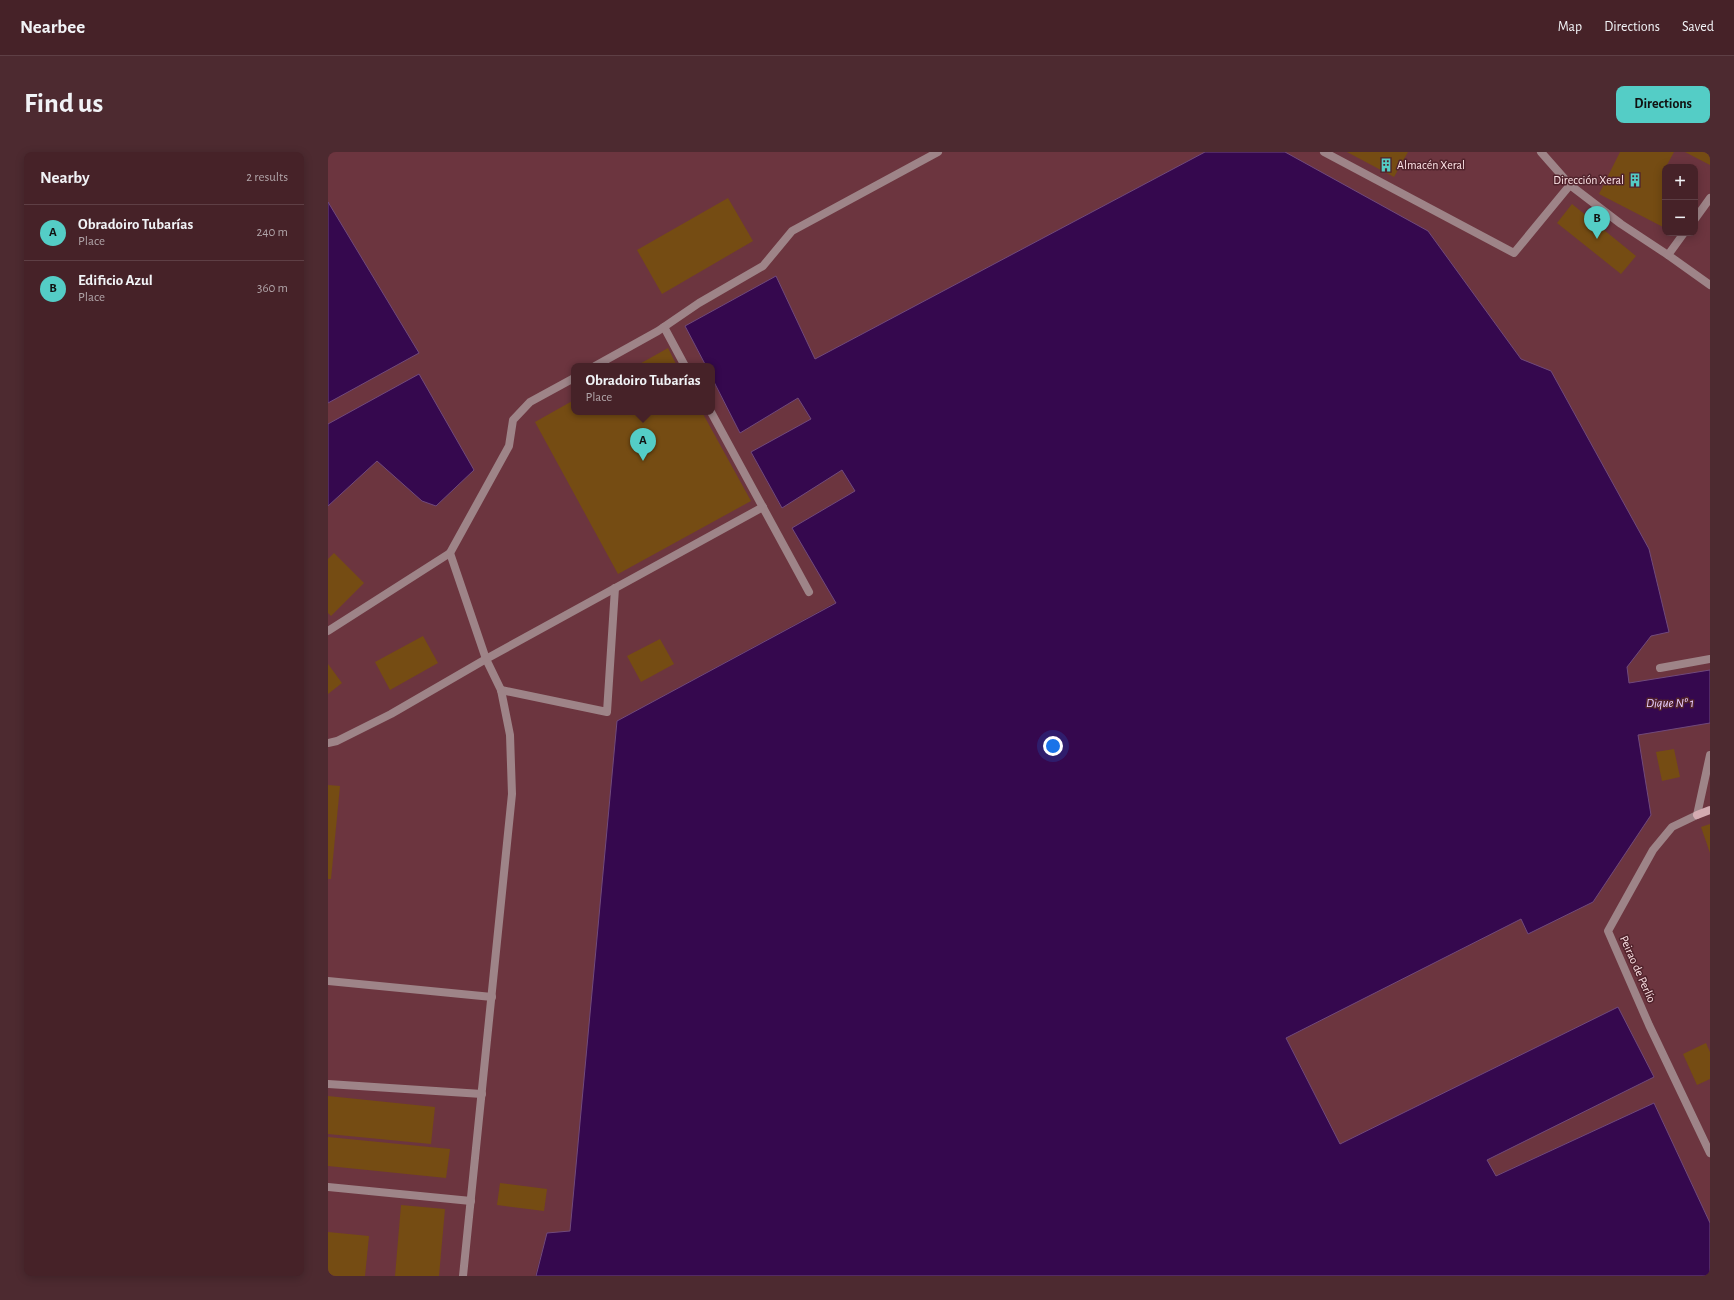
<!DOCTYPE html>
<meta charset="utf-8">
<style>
:root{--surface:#462228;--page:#4d2a30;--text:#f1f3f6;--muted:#b0a4a8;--line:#5e3f45;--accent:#54cdc6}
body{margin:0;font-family:"Alegreya Sans",sans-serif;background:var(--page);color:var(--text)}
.controls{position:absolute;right:12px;top:12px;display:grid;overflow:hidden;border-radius:8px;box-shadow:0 2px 10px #0003}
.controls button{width:36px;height:36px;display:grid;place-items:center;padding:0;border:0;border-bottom:1px solid var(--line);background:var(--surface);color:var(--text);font:20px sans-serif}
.you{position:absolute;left:725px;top:594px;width:14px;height:14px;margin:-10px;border:3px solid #fff;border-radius:50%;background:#1a73e8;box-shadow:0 0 0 6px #1a73e833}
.badge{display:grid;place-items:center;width:26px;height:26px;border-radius:50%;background:var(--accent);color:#111;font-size:13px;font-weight:700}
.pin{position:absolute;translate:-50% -33px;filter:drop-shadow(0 1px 2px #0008)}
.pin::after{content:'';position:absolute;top:21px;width:14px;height:12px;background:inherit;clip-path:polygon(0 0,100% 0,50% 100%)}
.popup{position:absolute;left:243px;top:211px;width:144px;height:52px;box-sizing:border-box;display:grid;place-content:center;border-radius:8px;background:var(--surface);filter:drop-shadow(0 1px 3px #0005);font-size:13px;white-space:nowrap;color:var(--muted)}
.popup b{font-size:15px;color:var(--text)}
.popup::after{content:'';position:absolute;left:50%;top:100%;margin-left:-8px;border:8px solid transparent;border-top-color:var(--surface)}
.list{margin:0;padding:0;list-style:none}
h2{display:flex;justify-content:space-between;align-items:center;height:52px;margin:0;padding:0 16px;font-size:17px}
h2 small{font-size:13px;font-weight:400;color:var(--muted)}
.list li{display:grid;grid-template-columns:26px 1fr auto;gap:12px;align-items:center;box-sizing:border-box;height:56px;padding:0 16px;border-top:1px solid var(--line)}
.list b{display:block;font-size:15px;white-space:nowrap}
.list p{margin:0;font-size:13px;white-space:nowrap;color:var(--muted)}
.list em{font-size:13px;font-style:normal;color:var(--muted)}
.map{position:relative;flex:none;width:1382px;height:1124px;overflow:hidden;border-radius:8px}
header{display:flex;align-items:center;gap:24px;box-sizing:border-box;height:56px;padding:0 20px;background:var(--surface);border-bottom:1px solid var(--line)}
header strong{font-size:19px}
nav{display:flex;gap:22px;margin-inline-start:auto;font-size:14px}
.intro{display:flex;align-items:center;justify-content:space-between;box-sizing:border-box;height:96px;padding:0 24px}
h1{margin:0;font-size:28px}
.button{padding:10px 18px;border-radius:8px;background:var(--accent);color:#111;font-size:14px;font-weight:700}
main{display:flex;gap:24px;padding:0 24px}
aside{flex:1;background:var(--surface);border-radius:8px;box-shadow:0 2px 10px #0003}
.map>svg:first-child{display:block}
</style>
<header>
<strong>Nearbee</strong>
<nav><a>Map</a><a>Directions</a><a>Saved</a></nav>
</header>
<div class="intro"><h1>Find us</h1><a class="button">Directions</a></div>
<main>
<aside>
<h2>Nearby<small>2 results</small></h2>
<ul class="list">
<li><span class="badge">A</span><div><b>Obradoiro Tubarías</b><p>Place</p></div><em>240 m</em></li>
<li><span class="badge">B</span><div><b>Edificio Azul</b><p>Place</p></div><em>360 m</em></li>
</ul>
</aside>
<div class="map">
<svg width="1382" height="1124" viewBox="0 0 1382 1124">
<rect width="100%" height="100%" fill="#5d2d36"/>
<!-- built -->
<g fill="#6c353f" fill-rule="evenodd">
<polygon points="0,0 877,0 487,207 448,124 357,174 378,214 246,214 246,260 384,260 384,227 412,281 470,246 483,268 423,300 453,355 514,318 527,339 464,376 508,450 289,569 242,1082 219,1081 207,1124 0,1124 0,354 49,309 94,349 108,354 146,318 0,272"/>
<path d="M957 0H1382V1071L1326 951 1167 1024 1159 1007 1326 925 1290 855 1012 993 958 885 1193 767 1200 782 1192 207ZM1337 15H1367V81H1337Z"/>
</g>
<!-- water -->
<g fill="#35084e" stroke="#714a7c">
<polygon points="877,0 957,0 1100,79 1193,207 1223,219 1321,397 1341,480 1323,484 1299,515 1301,531 1382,518 1382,571 1310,583 1323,663 1265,750 1200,782 1193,767 958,886 1012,992 1290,855 1326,925 1159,1008 1168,1024 1326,951 1382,1071 1382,1124 208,1124 219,1081 242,1079 289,569 508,451 464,376 527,339 514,318 454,356 423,300 483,267 470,246 412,281 384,226 384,214 378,214 357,174 448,124 487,207"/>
<polygon points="0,50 91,201 0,251"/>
<polygon points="91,222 146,318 108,354 94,349 49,309 0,354 0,272"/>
</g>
<!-- building -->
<g fill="#754c13">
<polygon points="1019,0 1080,0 1066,25"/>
<polygon points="1292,0 1346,0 1339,13 1342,15 1337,15 1337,76 1271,42"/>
<polygon points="1357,0 1382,0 1382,13"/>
<polygon points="400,46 425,89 334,142 309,98"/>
<polygon points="1244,52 1308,104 1293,122 1229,71"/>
<polygon points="340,196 349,214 308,214"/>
<polygon points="246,248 246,260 374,260 423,349 290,422 207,270"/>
<polygon points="6,401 36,431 3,464 0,461 0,407"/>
<polygon points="95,484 110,511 62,538 47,510"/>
<polygon points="332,487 346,512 313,530 299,504"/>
<polygon points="0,512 14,531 0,542"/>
<polygon points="1346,597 1352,625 1334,629 1328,600"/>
<polygon points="0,633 12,634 3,727 0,727"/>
<polygon points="1382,672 1382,701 1373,675"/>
<polygon points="1378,891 1382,900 1382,927 1369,933 1355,902"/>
<polygon points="0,944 107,955 103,992 0,982"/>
<polygon points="0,985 122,997 118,1026 0,1014"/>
<polygon points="172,1031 219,1037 216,1059 169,1053"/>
<polygon points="73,1053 117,1057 111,1124 67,1124"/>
<polygon points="0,1080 41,1084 37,1124 0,1124"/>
</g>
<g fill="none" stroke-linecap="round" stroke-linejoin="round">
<!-- lane -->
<g stroke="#9e8488" stroke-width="8">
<polyline points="996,0 1186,101 1242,33"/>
<polyline points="1213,0 1242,33 1293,72 1340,103"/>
<polyline points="1367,67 1382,46"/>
<polyline points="1356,81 1340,103 1382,133"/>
<polyline points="336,175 357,214"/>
<polyline points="267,214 330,179 371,151 435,114 464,79 610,0"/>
<polyline points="383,260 481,440"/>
<polyline points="0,479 122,401"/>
<polyline points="1332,516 1382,507"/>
<polyline points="173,538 279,560 287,436"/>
<polyline points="0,591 9,589 63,562 158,507 435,355"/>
<polyline points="1382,603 1369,663 1344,675 1325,698 1280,779 1321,873 1382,1001"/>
<polyline points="0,829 164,845"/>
<polyline points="0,932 154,942"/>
<polyline points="0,1035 143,1049"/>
<polyline points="135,1124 184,642 182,583 173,538 158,507 122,401 181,294 185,268 202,250 246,226"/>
</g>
<!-- secondary -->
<polyline stroke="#d4abb1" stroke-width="8" points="1369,663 1382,658"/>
</g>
<!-- icons -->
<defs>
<g id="building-bare" transform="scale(1.08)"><path d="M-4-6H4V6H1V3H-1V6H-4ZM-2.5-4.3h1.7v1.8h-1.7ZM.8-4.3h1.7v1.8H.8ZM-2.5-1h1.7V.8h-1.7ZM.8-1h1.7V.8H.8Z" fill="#54cdc6" stroke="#51232c" stroke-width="2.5" paint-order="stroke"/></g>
</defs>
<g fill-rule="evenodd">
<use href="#building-bare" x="1058" y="13"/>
<use href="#building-bare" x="1307" y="28"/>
</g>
<g text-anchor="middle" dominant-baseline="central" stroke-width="3" stroke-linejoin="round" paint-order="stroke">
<!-- poi labels -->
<g font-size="12" fill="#fee4e7" stroke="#51232c" text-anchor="start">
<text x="1069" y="13">Almacén Xeral</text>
<text x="1296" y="28" text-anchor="end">Dirección Xeral</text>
</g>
<!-- street labels -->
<g font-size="12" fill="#fee4e7" stroke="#51232c">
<text transform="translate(1310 817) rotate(66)">Peirao de Perlío</text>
</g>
<!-- water labels -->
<g font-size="13" font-style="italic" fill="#e9ceff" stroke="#51232c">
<text x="1342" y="551">Dique Nº 1</text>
</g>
</g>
</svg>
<div class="controls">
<button>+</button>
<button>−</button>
</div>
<div class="you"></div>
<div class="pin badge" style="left:315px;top:309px">A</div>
<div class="popup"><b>Obradoiro Tubarías</b>Place</div>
<div class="pin badge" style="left:1269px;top:87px">B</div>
</div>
</main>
